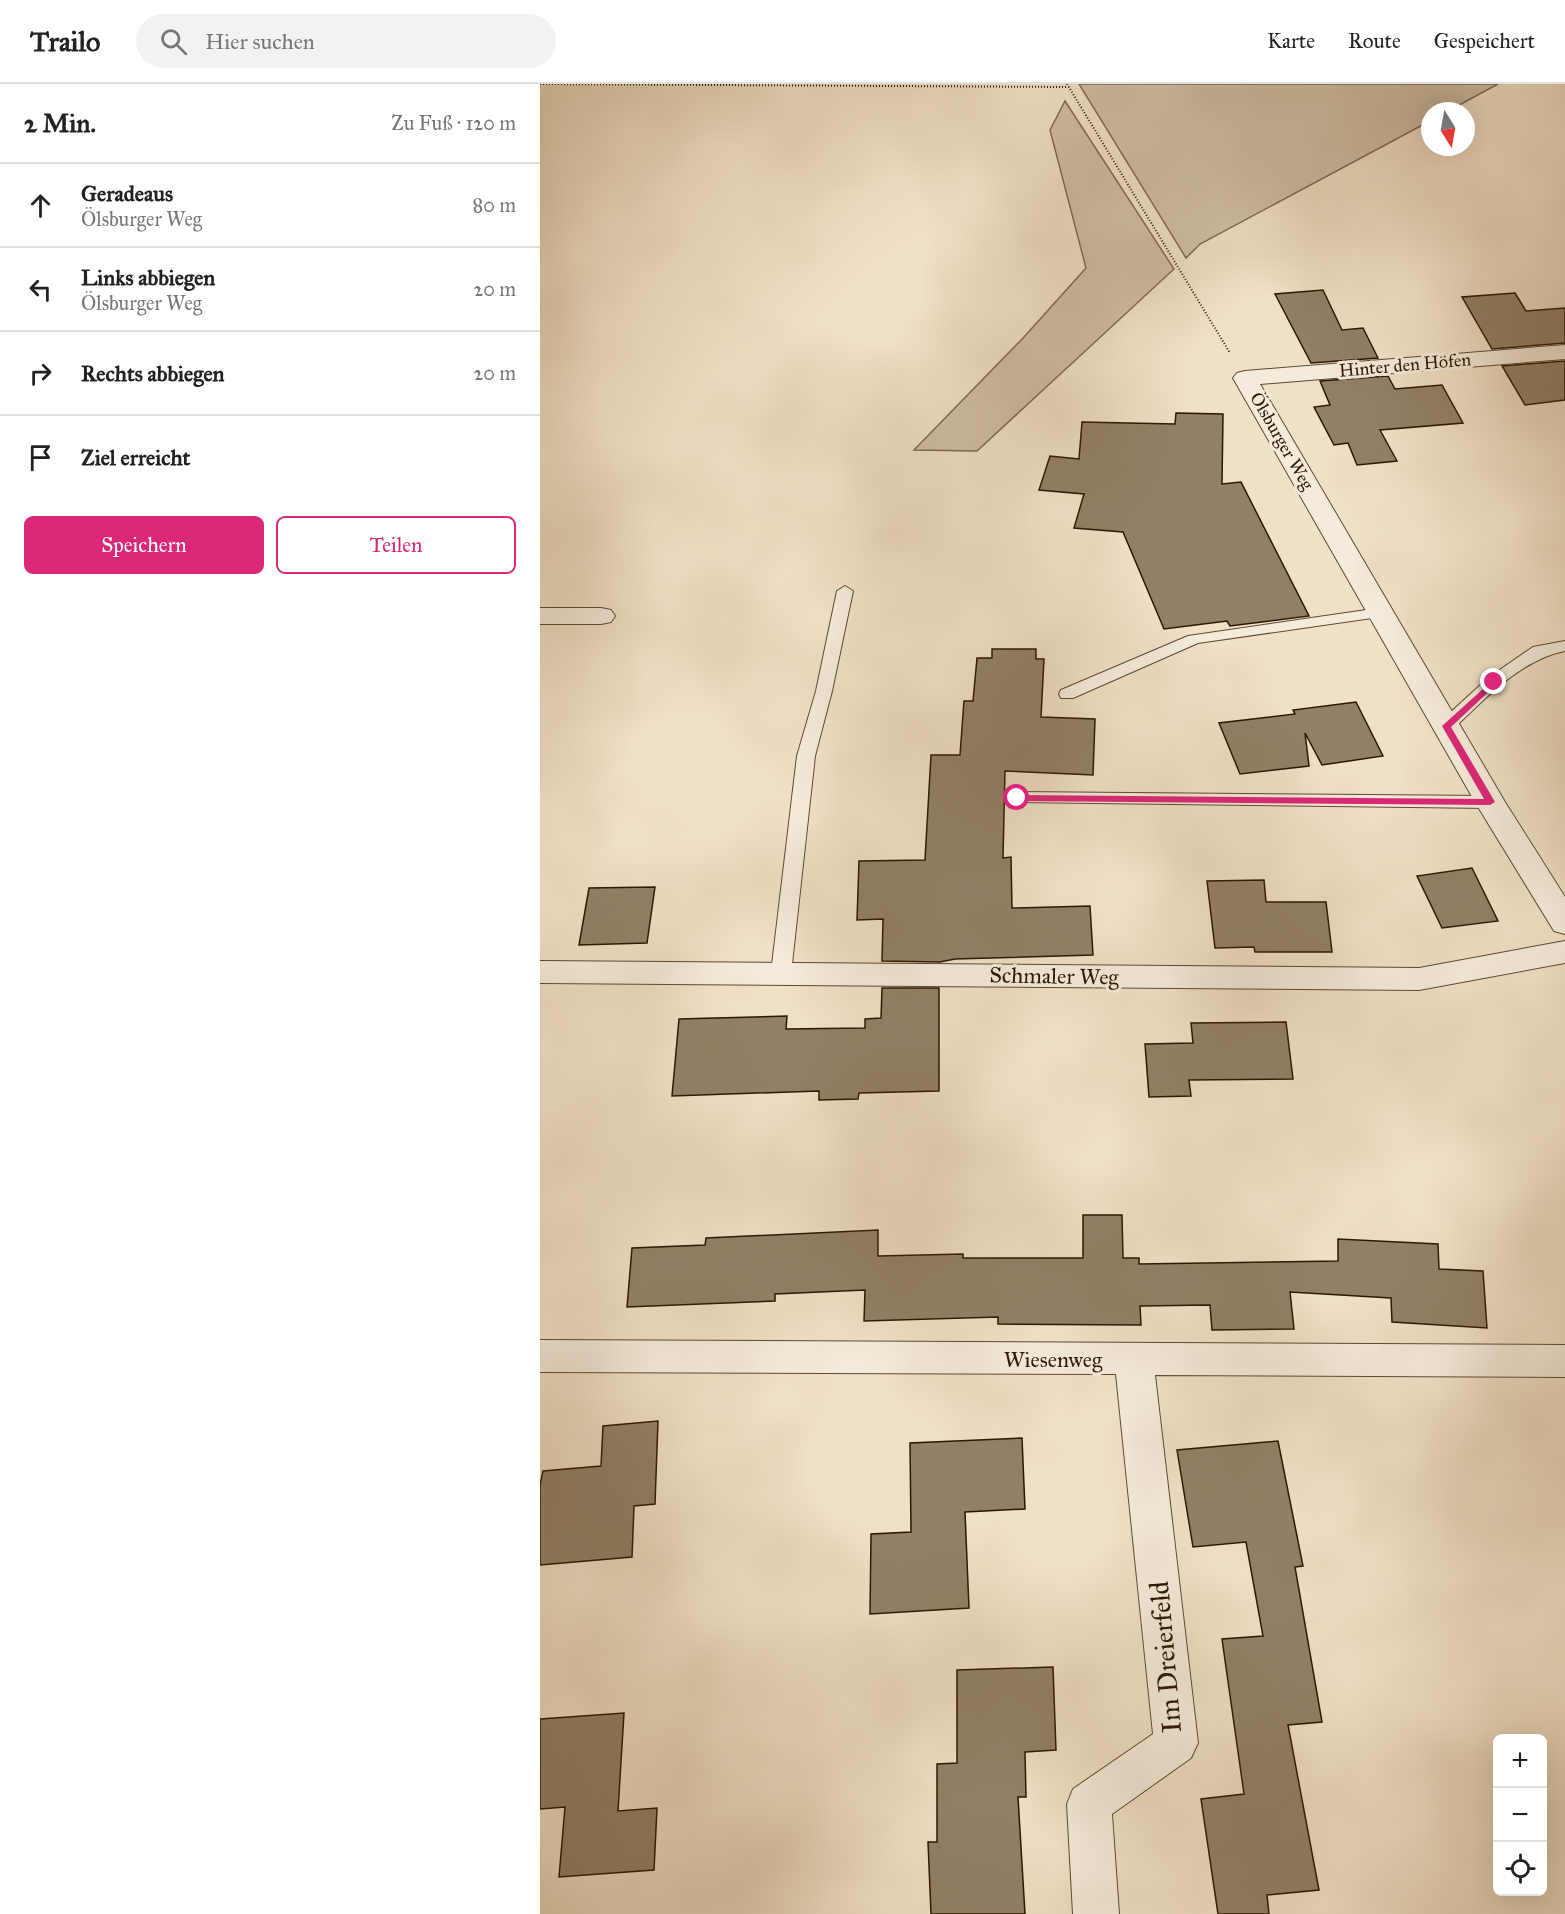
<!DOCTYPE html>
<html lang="de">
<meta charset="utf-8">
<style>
:root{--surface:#fff;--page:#f2f2f2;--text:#222;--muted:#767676;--line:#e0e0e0;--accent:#db2777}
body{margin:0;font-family:"IM FELL Great Primer",serif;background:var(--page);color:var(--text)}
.controls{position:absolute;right:18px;bottom:18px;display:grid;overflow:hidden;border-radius:9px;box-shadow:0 6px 24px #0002}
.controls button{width:54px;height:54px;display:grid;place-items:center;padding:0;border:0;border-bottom:2px solid var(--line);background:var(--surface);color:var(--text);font:30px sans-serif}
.compass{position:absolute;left:881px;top:18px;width:54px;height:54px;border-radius:50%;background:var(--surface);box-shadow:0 6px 24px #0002;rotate:169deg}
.stop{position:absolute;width:18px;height:18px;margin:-14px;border:4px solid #db2777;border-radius:50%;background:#fff}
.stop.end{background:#db2777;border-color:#fff;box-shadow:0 2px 6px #0008}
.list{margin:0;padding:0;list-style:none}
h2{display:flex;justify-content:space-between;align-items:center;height:78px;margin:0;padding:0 24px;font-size:26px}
h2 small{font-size:20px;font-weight:400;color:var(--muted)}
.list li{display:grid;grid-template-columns:39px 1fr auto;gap:18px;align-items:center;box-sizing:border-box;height:84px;padding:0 24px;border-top:2px solid var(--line)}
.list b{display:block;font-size:22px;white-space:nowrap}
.list p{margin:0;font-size:20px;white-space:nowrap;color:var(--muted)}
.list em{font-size:20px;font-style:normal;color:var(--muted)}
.actions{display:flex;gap:12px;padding:18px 24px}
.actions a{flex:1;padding:14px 0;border:2px solid var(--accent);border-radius:9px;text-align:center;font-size:21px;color:var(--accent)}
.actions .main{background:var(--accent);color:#fff}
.icon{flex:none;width:33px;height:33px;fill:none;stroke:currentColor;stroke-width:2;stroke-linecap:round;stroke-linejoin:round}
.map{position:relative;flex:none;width:1025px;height:1830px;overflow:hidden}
header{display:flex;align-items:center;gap:36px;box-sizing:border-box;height:84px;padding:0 30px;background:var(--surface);border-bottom:2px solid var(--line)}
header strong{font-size:28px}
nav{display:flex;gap:33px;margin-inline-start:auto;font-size:21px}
.search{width:420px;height:54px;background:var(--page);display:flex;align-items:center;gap:15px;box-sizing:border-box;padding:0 21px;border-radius:33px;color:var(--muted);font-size:22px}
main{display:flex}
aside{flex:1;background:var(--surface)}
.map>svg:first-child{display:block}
</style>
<header>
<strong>Trailo</strong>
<div class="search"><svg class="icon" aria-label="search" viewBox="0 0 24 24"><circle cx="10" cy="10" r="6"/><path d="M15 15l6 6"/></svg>Hier suchen</div>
<nav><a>Karte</a><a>Route</a><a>Gespeichert</a></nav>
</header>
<main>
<aside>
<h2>2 Min.<small>Zu Fuß · 120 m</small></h2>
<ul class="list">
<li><svg class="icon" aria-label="ahead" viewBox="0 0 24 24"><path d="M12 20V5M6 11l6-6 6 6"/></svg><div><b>Geradeaus</b><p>Ölsburger Weg</p></div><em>80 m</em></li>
<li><svg class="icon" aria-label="left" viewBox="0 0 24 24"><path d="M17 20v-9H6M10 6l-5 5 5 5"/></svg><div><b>Links abbiegen</b><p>Ölsburger Weg</p></div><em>20 m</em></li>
<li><svg class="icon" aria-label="right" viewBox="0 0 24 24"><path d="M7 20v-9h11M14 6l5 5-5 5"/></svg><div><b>Rechts abbiegen</b></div><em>20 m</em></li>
<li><svg class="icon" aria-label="arrive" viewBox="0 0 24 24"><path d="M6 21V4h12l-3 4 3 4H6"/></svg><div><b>Ziel erreicht</b></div></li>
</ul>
<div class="actions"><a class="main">Speichern</a><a>Teilen</a></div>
</aside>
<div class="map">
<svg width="1025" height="1830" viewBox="0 0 1025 1830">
<rect width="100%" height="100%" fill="#f0e0c6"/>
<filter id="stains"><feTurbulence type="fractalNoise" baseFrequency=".00333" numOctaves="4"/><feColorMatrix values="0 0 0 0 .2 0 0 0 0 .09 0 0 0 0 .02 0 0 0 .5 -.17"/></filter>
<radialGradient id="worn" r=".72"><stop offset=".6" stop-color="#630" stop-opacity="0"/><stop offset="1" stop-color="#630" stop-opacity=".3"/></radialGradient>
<!-- green -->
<g fill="#cfbea5" stroke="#7d6a53" stroke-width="1.5">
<polygon points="539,0 958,0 908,27 890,27 890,37 660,160 646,174"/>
<polygon points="525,17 634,185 437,367 374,366 484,253 546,184 510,46"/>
</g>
<!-- building -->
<g fill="#918067" stroke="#2b1701" stroke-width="1.5">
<polygon points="783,206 802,246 823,244 838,274 771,279 735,210"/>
<polygon points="975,209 986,227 1025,224 1025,259 952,265 922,213"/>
<polygon points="1025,277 1025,316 985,321 962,282"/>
<polygon points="848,292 855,305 902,301 923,339 840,346 857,377 817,381 808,359 794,361 774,323 790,321 780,297"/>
<polygon points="636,329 683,330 682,400 701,398 769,532 690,542 687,537 624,545 583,448 534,444 544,410 499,406 510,372 539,375 542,338 635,340"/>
<polygon points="452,565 496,565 496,575 504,575 501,633 555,635 553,691 465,687 463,774 471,773 472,824 550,822 553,871 415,875 400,878 342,877 343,835 317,836 319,777 385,776 391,671 420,671 424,617 433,617 437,574 452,574"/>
<polygon points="816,618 843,672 782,681 765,649 769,682 700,690 679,639 755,630 753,626"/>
<polygon points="932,784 958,837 902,844 877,792"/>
<polygon points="724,796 726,818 786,818 792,868 715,868 714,863 675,864 667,797"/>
<polygon points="115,803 107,859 39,861 49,804"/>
<polygon points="342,904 399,904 399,1007 319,1009 318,1015 279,1016 279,1007 132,1012 139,935 247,932 246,945 325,944 325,935 341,934"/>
<polygon points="746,938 753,995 649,996 651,1012 609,1013 605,960 653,959 651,939"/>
<polygon points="543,1131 582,1131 583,1174 599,1174 599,1180 798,1177 798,1155 898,1160 899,1185 943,1187 947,1244 852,1238 851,1214 750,1208 754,1245 672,1246 670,1221 600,1222 601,1241 458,1240 458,1233 324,1237 325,1206 235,1210 235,1217 87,1223 92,1164 165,1161 166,1154 338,1146 338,1172 423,1170 423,1174 543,1174"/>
<polygon points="118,1337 115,1420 94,1422 92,1473 0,1481 0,1401 3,1387 61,1382 63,1342"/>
<polygon points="482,1354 485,1425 425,1428 429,1524 330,1530 331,1450 371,1448 370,1359"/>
<polygon points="738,1357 763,1482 755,1483 782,1638 748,1641 779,1806 727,1811 729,1830 678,1830 661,1715 704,1710 682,1555 723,1552 706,1458 653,1463 637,1366"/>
<polygon points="513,1583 516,1666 485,1668 486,1713 478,1713 485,1830 391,1830 388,1758 397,1758 397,1680 417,1679 417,1586"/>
<polygon points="84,1629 78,1727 117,1724 114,1786 19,1793 25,1723 0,1725 0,1635"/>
</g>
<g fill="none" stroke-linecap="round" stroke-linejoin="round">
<!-- service casing -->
<g stroke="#5c4932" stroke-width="2">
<g id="service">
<polygon points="305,502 313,507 292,607 275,672 251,889 248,894 234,894 231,889 257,672 276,607 297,507"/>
<polygon points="840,524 846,526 848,529 846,532 658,559 533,614 521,614 519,610 521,606 648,552"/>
<path d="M1025 557V567C980 576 945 615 912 646H900L897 642 900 638 948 594 993 563Z"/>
<polygon points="477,708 950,712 959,718 950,724 471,718 468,714"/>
</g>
</g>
<!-- minor casing -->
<g stroke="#5c4932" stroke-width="2">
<g id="minor">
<polygon points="1025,261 1025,275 720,300 965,718 1025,813 1025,850 1014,847 935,718 693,294 697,289 705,287"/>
<polygon points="0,524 61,524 71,526 75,532 71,538 61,540 0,540"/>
<polygon points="1025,857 1025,879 879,906 0,899 0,877 879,884"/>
<polygon points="0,1256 1025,1261 1025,1293 615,1291 658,1659 651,1674 572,1730 579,1830 533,1830 527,1720 533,1705 613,1650 576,1290 0,1288"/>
</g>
</g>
<!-- path -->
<g stroke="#2b1701" stroke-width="2" stroke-dasharray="1 2" stroke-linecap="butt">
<polyline points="0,0 528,3"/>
<polyline points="527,0 690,269"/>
</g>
<!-- service -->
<use href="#service" fill="#f5ebda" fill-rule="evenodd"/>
<!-- minor -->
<use href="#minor" fill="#f5ebda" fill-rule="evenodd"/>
</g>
<!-- route -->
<polygon fill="#db2777" points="954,595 957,600 911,643 955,718 950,721 477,717 472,714 477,711 944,715 902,642"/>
<g text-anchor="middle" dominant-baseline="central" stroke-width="6" stroke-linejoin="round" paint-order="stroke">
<!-- far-street labels -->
<g font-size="18" fill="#2b1701" stroke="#f5ebda">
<text transform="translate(865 281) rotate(-5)">Hinter den Höfen</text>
<text transform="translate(742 357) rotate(60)">Ölsburger Weg</text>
</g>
<!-- street labels -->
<g font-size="22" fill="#2b1701" stroke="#f5ebda">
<text transform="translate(514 892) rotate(1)">Schmaler Weg</text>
<text x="513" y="1275">Wiesenweg</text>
</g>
<!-- near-street labels -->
<g font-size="27" fill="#2b1701" stroke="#f5ebda">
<text transform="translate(625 1573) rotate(-95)">Im Dreierfeld</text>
</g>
</g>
<rect width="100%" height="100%" filter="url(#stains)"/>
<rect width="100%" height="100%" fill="url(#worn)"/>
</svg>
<div class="controls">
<button>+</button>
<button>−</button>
<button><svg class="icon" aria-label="locate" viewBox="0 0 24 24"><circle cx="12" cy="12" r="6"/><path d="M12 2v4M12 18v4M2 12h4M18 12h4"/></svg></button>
</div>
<svg class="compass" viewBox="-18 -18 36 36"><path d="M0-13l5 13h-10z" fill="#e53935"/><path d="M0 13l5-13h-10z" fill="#767676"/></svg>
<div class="stop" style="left:477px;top:714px"></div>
<div class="stop end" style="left:954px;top:598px"></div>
</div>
</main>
